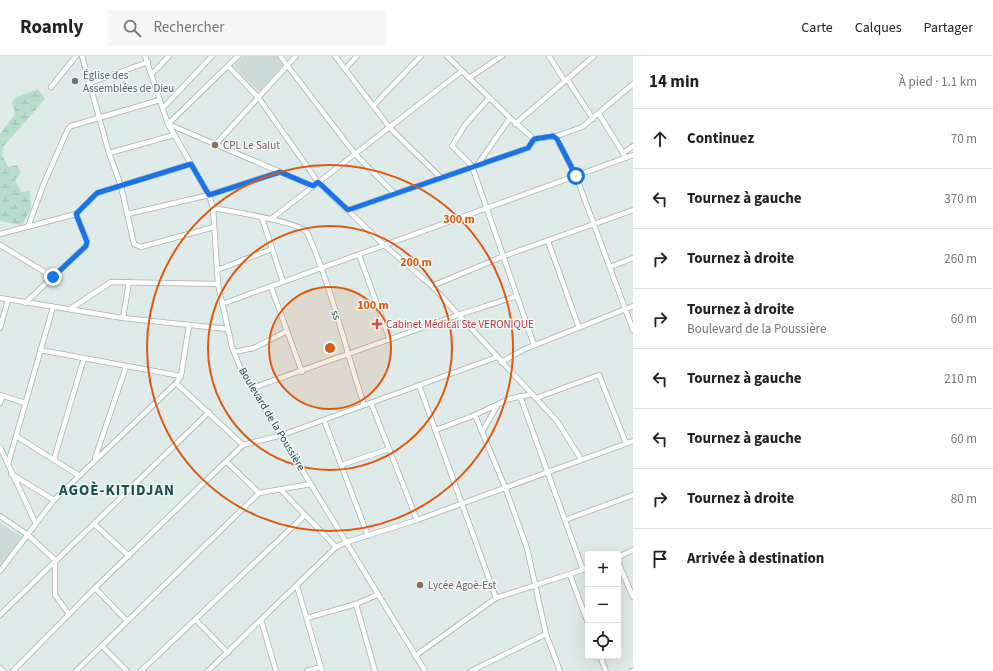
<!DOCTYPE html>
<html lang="fr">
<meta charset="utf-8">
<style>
:root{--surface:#fff;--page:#f6f6f6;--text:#222;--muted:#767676;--line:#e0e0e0}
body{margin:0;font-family:"Source Sans 3",sans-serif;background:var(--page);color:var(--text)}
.controls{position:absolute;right:12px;bottom:12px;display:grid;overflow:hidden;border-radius:4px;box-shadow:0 4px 16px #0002}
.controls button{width:36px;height:36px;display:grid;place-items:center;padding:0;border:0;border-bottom:1px solid var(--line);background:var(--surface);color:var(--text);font:20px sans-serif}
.stop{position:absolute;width:12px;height:12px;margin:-9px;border:3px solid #1a73e8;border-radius:50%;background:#fff}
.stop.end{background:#1a73e8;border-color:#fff;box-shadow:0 1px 4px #0008}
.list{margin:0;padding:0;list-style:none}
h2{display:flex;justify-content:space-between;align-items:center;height:52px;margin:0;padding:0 16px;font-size:17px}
h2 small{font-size:13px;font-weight:400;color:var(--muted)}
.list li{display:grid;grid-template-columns:26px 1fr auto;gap:12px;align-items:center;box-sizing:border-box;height:60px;padding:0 16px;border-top:1px solid var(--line)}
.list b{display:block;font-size:15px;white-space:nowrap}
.list p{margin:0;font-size:13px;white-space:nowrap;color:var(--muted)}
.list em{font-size:13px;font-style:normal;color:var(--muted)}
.icon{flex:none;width:22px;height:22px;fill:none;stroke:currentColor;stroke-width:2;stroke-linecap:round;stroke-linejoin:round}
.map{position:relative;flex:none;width:633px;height:615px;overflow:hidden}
header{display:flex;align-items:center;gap:24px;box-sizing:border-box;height:56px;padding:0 20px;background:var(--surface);border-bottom:1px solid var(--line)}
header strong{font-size:19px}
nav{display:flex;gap:22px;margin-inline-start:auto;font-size:14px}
.search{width:280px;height:36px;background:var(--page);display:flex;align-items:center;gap:10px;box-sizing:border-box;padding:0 14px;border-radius:4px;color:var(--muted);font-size:15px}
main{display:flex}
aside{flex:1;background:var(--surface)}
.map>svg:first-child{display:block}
</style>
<header>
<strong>Roamly</strong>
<div class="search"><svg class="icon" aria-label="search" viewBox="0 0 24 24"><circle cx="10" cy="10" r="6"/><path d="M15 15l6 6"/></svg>Rechercher</div>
<nav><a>Carte</a><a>Calques</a><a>Partager</a></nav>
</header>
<main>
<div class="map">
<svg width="633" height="615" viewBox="0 0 633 615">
<defs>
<pattern id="wetland-marsh" width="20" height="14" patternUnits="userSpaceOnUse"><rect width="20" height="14" fill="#b6deca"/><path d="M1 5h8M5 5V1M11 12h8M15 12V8" fill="none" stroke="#9cbfae"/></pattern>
</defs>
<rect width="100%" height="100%" fill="#dfebe9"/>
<!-- built -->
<g fill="#cddbd8">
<polygon points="243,0 279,0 284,8 259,36 234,10"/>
<polygon points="0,467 24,482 0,512"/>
</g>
<!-- wetland -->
<polygon fill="url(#wetland-marsh)" points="38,33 45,43 3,91 2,99 8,111 17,109 21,117 15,124 21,136 30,135 31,153 22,169 0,165 0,78 15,58 12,46 17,41"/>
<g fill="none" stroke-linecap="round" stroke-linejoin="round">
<!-- minor casing -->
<g stroke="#a2b3b1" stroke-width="6">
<g id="minor">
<polyline points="82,0 109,97 121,130 134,188 141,191 214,171"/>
<polyline points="145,0 168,68 209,139 213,152 218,228 232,291 241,314 425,615"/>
<polyline points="238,0 168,68 313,130"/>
<polyline points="280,0 355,98 394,137"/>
<polyline points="335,0 390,72 440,121"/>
<polyline points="447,0 510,62 534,83 557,80 582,71 633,28"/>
<polyline points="549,0 564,24"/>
<polyline points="228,10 258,41 318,126 384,189 432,230 557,365 581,403"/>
<polyline points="345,13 357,0"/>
<polyline points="152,18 169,0"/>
<polyline points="469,22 502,0"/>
<polyline points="567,23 593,63"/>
<polyline points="90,27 148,6"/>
<polyline points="51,31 76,0"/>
<polyline points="489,42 465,69 452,90 472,110 534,289"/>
<polyline points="373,50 421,0"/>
<polyline points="163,52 212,0"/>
<polyline points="599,58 626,102"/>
<polyline points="515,68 594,0"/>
<polyline points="553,80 560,89 576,120 633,274"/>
<polyline points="216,88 296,0"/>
<polyline points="109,97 174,79"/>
<polyline points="623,97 633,90"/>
<polyline points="478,108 510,62"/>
<path d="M213 152C230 155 296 165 307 176 332 232 345 292 364 349"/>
<polyline points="348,154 528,92 534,83"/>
<polyline points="128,158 209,139 280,116"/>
<polyline points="262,162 283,226"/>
<polyline points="271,163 462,15"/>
<polyline points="28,171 44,127 68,73 71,70 160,44"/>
<polyline points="0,178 76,158 97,137 191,108"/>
<polyline points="548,185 579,272"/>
<polyline points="0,189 53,221"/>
<polyline points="359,199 390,284"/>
<polyline points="610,211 633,202"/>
<polyline points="217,214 272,193"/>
<polyline points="432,230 504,200 633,154"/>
<polyline points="271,231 302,316"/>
<polyline points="0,242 123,262 228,273"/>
<polyline points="25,247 86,190 87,185 76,158"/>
<polyline points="222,248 633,99"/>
<polyline points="70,253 111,226 218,228"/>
<polyline points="123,262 129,226"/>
<polyline points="0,272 8,244"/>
<polyline points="40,294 181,320"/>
<polyline points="234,296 254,292 287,275"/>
<polyline points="501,306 525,293 633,250"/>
<polyline points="176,327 243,389"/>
<polyline points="419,329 496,542"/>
<polyline points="252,332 458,259 517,240"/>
<polyline points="0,339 25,347"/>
<polyline points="520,340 583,514"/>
<polyline points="536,342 599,319 626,387"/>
<polyline points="0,347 2,340"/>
<polyline points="371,347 417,464"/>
<polyline points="475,359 505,431 527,492 546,578 560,615"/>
<polyline points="324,364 368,480"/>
<polyline points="436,374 475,359 509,343 532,338"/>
<polyline points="482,376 497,350"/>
<polyline points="16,380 78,419"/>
<polyline points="0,391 35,466"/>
<polyline points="95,402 126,311"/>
<polyline points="54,403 84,302"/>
<polyline points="227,406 259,437 311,428"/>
<polyline points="8,408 53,251"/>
<polyline points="341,409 389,393"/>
<polyline points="11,418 54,444"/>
<polyline points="281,434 336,491"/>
<polyline points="0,460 28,479 55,504 55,539 69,558"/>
<polyline points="565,464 633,439"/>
<polyline points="94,468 129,500"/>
<polyline points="618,501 633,494"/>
<polyline points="618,506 633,541"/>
<polyline points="0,515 54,444 176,327 181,320 189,269"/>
<polyline points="570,519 588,567"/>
<polyline points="297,530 322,615"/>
<polyline points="95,532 127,565"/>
<polyline points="0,559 209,356"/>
<polyline points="307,562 356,548"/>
<polyline points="196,564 228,597"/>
<polyline points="261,564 276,615"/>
<polyline points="102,590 127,615"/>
<polyline points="415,600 496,542 588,512"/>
<polyline points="600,600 606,615"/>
<polyline points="0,612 3,615"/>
<polyline points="13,615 95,532 243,389 282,379 497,301"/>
<polyline points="76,615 259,437"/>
<polyline points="141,615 305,459"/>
<polyline points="208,615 336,491 347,486 417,464 633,385"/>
<polyline points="307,615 321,611"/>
<polyline points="375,615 356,548 377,539"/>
<polyline points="471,615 546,578"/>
<polyline points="632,615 633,615"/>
</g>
</g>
<!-- minor -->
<use href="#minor" stroke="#fff" stroke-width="4.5"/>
</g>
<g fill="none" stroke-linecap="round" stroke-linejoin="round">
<!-- route -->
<polyline stroke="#1a73e8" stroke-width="5" points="53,221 86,190 87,186 76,158 97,137 191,108 209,139 280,116 313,130 318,126 348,154 528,92 534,83 553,80 557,83 576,120"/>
</g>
<!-- distance rings -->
<circle cx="330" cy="292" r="61" fill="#de580e" fill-opacity=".12"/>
<g fill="none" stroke="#de580e" stroke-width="2">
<circle cx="330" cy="292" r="61"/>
<circle cx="330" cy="292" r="122"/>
<circle cx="330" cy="292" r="183"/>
</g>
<!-- markers -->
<circle fill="#6b7280" stroke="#eff8f6" stroke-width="1.5" cx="75" cy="25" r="4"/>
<g fill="#8d6e63" stroke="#eff8f6" stroke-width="1.5">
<circle cx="215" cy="89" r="4"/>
<circle cx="420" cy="529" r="4"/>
</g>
<path fill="#e0444e" stroke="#eff8f6" stroke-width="1.5" d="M375 262h4v4h4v4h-4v4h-4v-4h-4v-4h4z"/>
<g text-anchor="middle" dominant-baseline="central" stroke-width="3" stroke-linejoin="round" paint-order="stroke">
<!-- worship labels -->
<g font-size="11" fill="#5b616d" stroke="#eff8f6" text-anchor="start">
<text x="83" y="19">Église des<tspan x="83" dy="13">Assemblées de Dieu</tspan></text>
</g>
<!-- education labels -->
<g font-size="11" fill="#785e54" stroke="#eff8f6" text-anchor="start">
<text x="223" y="89">CPL Le Salut</text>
<text x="428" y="529">Lycée Agoè-Est</text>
</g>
<!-- street labels -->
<g font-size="11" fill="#1f3c3b" stroke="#eff8f6">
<text transform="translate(336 259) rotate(74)">ss</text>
<text transform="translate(272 363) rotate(59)">Boulevard de la Poussière</text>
</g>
<!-- health labels -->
<g font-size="11" fill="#be3a42" stroke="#eff8f6" text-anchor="start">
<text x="386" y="268">Cabinet Médical Ste VERONIQUE</text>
</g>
<!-- district labels -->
<g font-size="15" font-weight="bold" letter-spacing="1" fill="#1a4f4f" stroke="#eff8f6">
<text x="117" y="434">AGOÈ-KITIDJAN</text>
</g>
</g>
<circle cx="330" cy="292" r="6" fill="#de580e" stroke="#eff8f6" stroke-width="2"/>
<g font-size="12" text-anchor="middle" font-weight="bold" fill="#de580e" stroke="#eff8f6" stroke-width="3" stroke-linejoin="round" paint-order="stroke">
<text x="459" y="167">300 m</text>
<text x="416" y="210">200 m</text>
<text x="373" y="253">100 m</text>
</g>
</svg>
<div class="controls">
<button>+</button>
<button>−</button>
<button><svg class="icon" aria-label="locate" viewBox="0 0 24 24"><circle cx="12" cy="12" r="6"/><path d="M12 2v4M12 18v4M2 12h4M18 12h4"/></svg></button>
</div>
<div class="stop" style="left:576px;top:120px"></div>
<div class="stop end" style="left:53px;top:221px"></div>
</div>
<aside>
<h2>14 min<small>À pied · 1.1 km</small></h2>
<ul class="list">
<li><svg class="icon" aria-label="ahead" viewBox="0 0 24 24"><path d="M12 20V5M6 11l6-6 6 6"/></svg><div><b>Continuez</b></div><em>70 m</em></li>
<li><svg class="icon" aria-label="left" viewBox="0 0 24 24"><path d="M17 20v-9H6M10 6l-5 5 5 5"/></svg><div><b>Tournez à gauche</b></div><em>370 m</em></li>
<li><svg class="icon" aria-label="right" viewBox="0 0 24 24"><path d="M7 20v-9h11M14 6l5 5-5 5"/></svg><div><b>Tournez à droite</b></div><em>260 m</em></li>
<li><svg class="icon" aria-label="right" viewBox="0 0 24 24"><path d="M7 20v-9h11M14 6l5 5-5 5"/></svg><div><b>Tournez à droite</b><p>Boulevard de la Poussière</p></div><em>60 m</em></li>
<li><svg class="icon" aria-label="left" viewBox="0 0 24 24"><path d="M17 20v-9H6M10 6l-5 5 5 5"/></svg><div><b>Tournez à gauche</b></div><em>210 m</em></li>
<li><svg class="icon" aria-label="left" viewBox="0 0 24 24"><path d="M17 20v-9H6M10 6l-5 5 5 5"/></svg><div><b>Tournez à gauche</b></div><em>60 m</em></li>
<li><svg class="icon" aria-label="right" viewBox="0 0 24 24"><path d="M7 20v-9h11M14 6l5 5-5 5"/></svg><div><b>Tournez à droite</b></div><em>80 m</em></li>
<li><svg class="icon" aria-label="arrive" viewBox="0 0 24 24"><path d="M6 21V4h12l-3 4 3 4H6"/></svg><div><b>Arrivée à destination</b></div></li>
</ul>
</aside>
</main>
